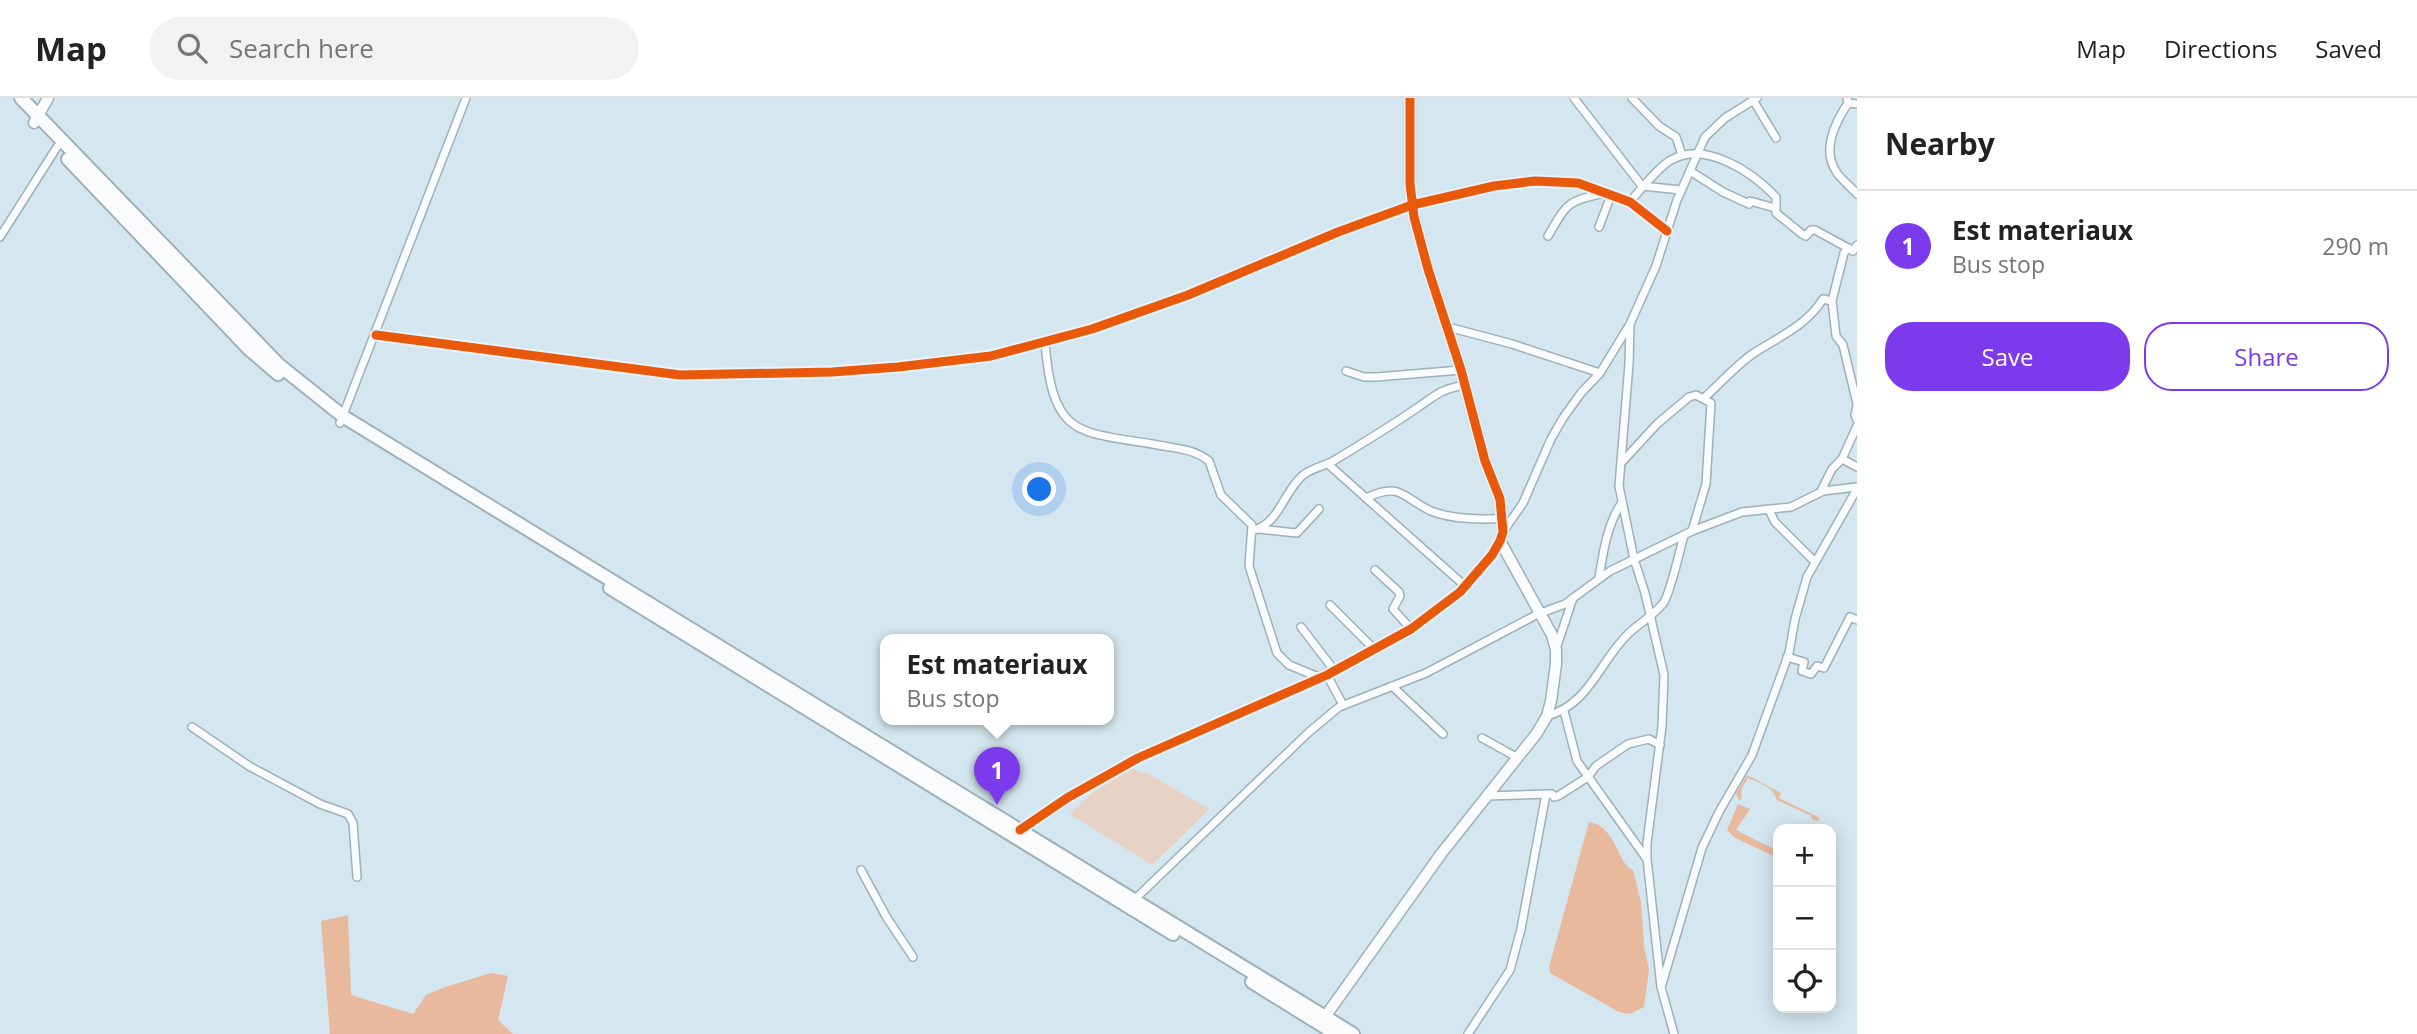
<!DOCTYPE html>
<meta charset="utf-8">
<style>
:root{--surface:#fff;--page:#f2f2f2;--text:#222;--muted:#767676;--line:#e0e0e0;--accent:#7c3aed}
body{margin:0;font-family:"Open Sans",sans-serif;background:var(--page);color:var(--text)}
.controls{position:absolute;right:21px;bottom:21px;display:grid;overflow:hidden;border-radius:14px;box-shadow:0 4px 18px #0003}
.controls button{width:63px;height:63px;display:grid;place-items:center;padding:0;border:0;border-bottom:2px solid var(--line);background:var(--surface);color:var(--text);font:35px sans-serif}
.you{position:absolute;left:1040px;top:392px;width:24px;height:24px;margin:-18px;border:5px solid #fff;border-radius:50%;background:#1a73e8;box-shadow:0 0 0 10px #1a73e833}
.badge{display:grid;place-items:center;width:46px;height:46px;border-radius:50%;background:var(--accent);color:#fff;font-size:23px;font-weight:700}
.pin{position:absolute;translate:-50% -58px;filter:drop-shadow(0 2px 4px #0008)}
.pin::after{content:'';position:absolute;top:37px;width:24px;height:21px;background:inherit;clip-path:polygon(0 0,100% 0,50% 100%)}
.popup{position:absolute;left:880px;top:536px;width:234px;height:91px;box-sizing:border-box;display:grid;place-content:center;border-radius:14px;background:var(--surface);filter:drop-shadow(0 2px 5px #0005);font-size:23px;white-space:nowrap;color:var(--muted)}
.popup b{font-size:26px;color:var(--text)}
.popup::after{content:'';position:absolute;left:50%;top:100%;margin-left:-14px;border:14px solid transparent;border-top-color:var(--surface)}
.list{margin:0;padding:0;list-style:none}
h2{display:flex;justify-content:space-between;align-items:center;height:91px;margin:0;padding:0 28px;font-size:30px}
h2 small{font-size:23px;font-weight:400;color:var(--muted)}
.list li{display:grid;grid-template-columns:46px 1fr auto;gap:21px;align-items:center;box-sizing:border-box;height:112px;padding:0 28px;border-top:2px solid var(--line)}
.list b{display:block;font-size:26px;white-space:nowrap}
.list p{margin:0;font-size:23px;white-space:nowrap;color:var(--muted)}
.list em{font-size:23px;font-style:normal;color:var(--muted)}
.actions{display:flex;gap:14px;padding:21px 28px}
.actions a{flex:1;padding:16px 0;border:2px solid var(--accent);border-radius:28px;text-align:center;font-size:24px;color:var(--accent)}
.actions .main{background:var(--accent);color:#fff}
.icon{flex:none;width:38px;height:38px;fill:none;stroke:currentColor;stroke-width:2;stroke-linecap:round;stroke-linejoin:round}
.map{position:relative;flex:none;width:1857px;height:936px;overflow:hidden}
header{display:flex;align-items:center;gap:42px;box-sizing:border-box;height:98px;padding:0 35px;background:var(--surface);border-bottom:2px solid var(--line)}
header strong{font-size:33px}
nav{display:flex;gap:38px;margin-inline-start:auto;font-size:24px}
.search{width:490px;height:63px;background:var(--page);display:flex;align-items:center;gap:18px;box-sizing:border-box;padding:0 24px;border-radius:38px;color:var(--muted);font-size:26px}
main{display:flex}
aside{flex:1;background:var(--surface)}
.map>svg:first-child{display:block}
</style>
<header>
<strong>Map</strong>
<div class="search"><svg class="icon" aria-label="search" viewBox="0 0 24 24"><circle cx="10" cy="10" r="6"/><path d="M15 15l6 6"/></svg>Search here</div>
<nav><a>Map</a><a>Directions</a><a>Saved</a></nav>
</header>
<main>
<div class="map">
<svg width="1857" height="936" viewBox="0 0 1857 936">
<rect width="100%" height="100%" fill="#d4e6ef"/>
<!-- green -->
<polygon fill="#e8d2c5" points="1133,670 1143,676 1145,674 1209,711 1152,767 1070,716 1092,695"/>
<!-- forest -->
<g fill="#e9b99d">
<path d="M1747 677 1781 695 1779 700 1814 717 1819 720V723L1813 722 1810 717 1777 702C1772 688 1762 686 1748 680L1742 690 1741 702 1738 701 1736 695Z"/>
<polygon points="1738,706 1750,711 1736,732 1778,753 1778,760 1735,740 1727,732"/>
<path d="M1589 724C1617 728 1618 768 1633 772L1641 804 1644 848 1649 872 1644 909 1630 916 1619 914 1550 875 1549 869Z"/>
<polygon points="348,817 351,897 413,916 426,897 445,889 491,875 508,878 498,922 513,936 330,936 321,823"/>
</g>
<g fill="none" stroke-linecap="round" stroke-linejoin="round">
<!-- minor casing -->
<g stroke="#9eb1b9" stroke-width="10">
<g id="minor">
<polyline points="1574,0 1642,88 1681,92"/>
<polyline points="1632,0 1659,28 1676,39 1682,57"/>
<polyline points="1847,0 1848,5 1857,6"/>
<polyline points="1753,2 1776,40"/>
<path d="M1848 5C1835 25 1821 52 1837 75 1843 83 1851 89 1857 96"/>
<polyline points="1690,73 1723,94 1749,106 1750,103 1775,110"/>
<path d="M1630 104C1638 94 1661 67 1671 62 1706 42 1753 75 1776 99V115L1802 136 1806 138 1811 132H1815L1848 150"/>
<polyline points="1599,129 1611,97"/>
<path d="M1548 138C1568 104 1566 104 1604 95"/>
<polyline points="0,139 57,49"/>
<polyline points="1857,147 1853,153 1848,150 1844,155 1832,203 1836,238 1843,247 1857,306"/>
<polyline points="1630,226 1629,266 1619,388 1634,461 1645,495 1664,577 1662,628 1647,745 1647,761 1661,889 1674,936"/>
<polyline points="1448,229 1512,246 1600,275"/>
<polyline points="376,237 680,277 832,274 898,269 991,258 1092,231 1188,197 1338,134 1412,107 1494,88 1535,83 1578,85 1630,104 1667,133"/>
<path d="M1045 244C1053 343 1078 333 1164 348 1181 351 1195 352 1209 363L1221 397 1252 427 1249 468 1277 555 1289 567 1321 580"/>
<polyline points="1346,273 1364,279 1376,279 1461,272"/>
<path d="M1704 300C1720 286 1736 267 1754 255 1779 239 1807 227 1823 201L1832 203"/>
<polyline points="1857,308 1855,317 1857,322"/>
<polyline points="340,325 466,0"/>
<polyline points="1842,361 1857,369"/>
<polyline points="1623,363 1657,326 1689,299 1696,297 1711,305 1706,386 1692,433"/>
<path d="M1328 366 1366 400C1401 383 1403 400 1431 413 1451 421 1482 422 1503 420"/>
<polyline points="1821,393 1832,371 1842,361 1857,328"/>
<polyline points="1366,400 1465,488"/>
<polyline points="1769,412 1775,424 1815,464"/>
<polyline points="1259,431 1297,435 1319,411"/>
<path d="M1252 433C1280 425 1283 395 1302 378 1311 370 1325 368 1335 362 1363 345 1391 328 1417 310 1436 297 1441 291 1465 287"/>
<polyline points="1503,434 1523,405 1551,341 1563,320 1581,295 1600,275 1630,226 1656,168 1677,102 1705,39 1725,20 1757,0"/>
<polyline points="1375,472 1399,494 1400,498 1393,511 1411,531"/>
<path d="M1599 480C1603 455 1607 427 1621 406"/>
<polyline points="1330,507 1374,551"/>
<polyline points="1301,529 1334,572"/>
<polyline points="1556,551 1573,500"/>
<polyline points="1787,559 1804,564 1802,573 1811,576 1817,568 1824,570 1850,519 1857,522"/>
<polyline points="1327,577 1343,607"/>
<polyline points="1392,588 1443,636"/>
<polyline points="1564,613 1577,663 1646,760"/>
<path d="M1547 618C1590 606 1599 564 1628 536 1638 526 1657 515 1664 504 1671 492 1680 452 1684 437"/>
<polyline points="192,629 249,668 320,706 348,716 353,725 357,779"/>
<polyline points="1482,640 1518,660"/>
<polyline points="1487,698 1552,696 1554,699 1558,698 1588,679 1596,668 1628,646 1649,641 1660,647"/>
<path d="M1020 732C1057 706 1096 681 1138 661 1211 625 1287 597 1359 559 1413 531 1469 498 1500 443"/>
<polyline points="861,772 887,820 913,859"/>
<polyline points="1134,802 1309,634 1339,609 1426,575 1538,516 1565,506 1610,473 1692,433 1742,414 1791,409 1823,393 1857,389"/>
<polyline points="1662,886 1702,750 1719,714 1752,657 1789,555 1795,521 1807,479 1857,391"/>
<polyline points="1468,936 1510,872 1521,831 1546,696"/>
</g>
</g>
<!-- tertiary casing -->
<g stroke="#9eb1b9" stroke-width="13">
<g id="tertiary">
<polyline points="34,25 48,0"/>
<polyline points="1322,923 1441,756 1537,635 1547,618 1551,603 1556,566 1556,552 1552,537 1500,443 1503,434 1500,401 1485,363 1461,272 1428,171 1414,119 1410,86 1410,0"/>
</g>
</g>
<!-- trunk casing -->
<g stroke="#9eb1b9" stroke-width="16">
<g id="trunk">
<polyline points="21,0 279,267 344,319 1353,936"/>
<polyline points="68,61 249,251 278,276"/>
<polyline points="610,490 1173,836"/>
<polyline points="1252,884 1336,936"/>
</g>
</g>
<!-- minor -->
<use href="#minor" stroke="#f9fbfd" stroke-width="7"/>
<!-- tertiary -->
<use href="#tertiary" stroke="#f9fbfd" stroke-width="10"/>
<!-- trunk -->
<use href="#trunk" stroke="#f9fbfd" stroke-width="12"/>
<!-- cycleway casing -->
<g stroke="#e9f3f9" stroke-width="13">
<g id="cycleway">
<polyline points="376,237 680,277 832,274 898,269 991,258 1092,231 1188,197 1338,134 1412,107 1494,88 1535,83 1578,85 1630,104 1667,133"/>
<polyline points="1020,732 1067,700 1138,660 1327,577 1411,531 1460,494 1492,457 1500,443 1503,434 1500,401 1485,363 1461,272 1428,171 1414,119 1410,86 1410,0"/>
</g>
</g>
<!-- cycleway -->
<use href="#cycleway" stroke="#e8590c" stroke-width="9"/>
</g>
</svg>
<div class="controls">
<button>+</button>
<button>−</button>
<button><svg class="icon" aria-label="locate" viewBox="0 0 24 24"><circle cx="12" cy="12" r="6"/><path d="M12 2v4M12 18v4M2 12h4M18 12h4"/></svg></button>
</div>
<div class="you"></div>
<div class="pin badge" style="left:997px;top:707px">1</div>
<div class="popup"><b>Est materiaux</b>Bus stop</div>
</div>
<aside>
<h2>Nearby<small></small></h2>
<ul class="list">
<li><span class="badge">1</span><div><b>Est materiaux</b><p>Bus stop</p></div><em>290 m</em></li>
</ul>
<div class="actions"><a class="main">Save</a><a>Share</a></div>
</aside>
</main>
